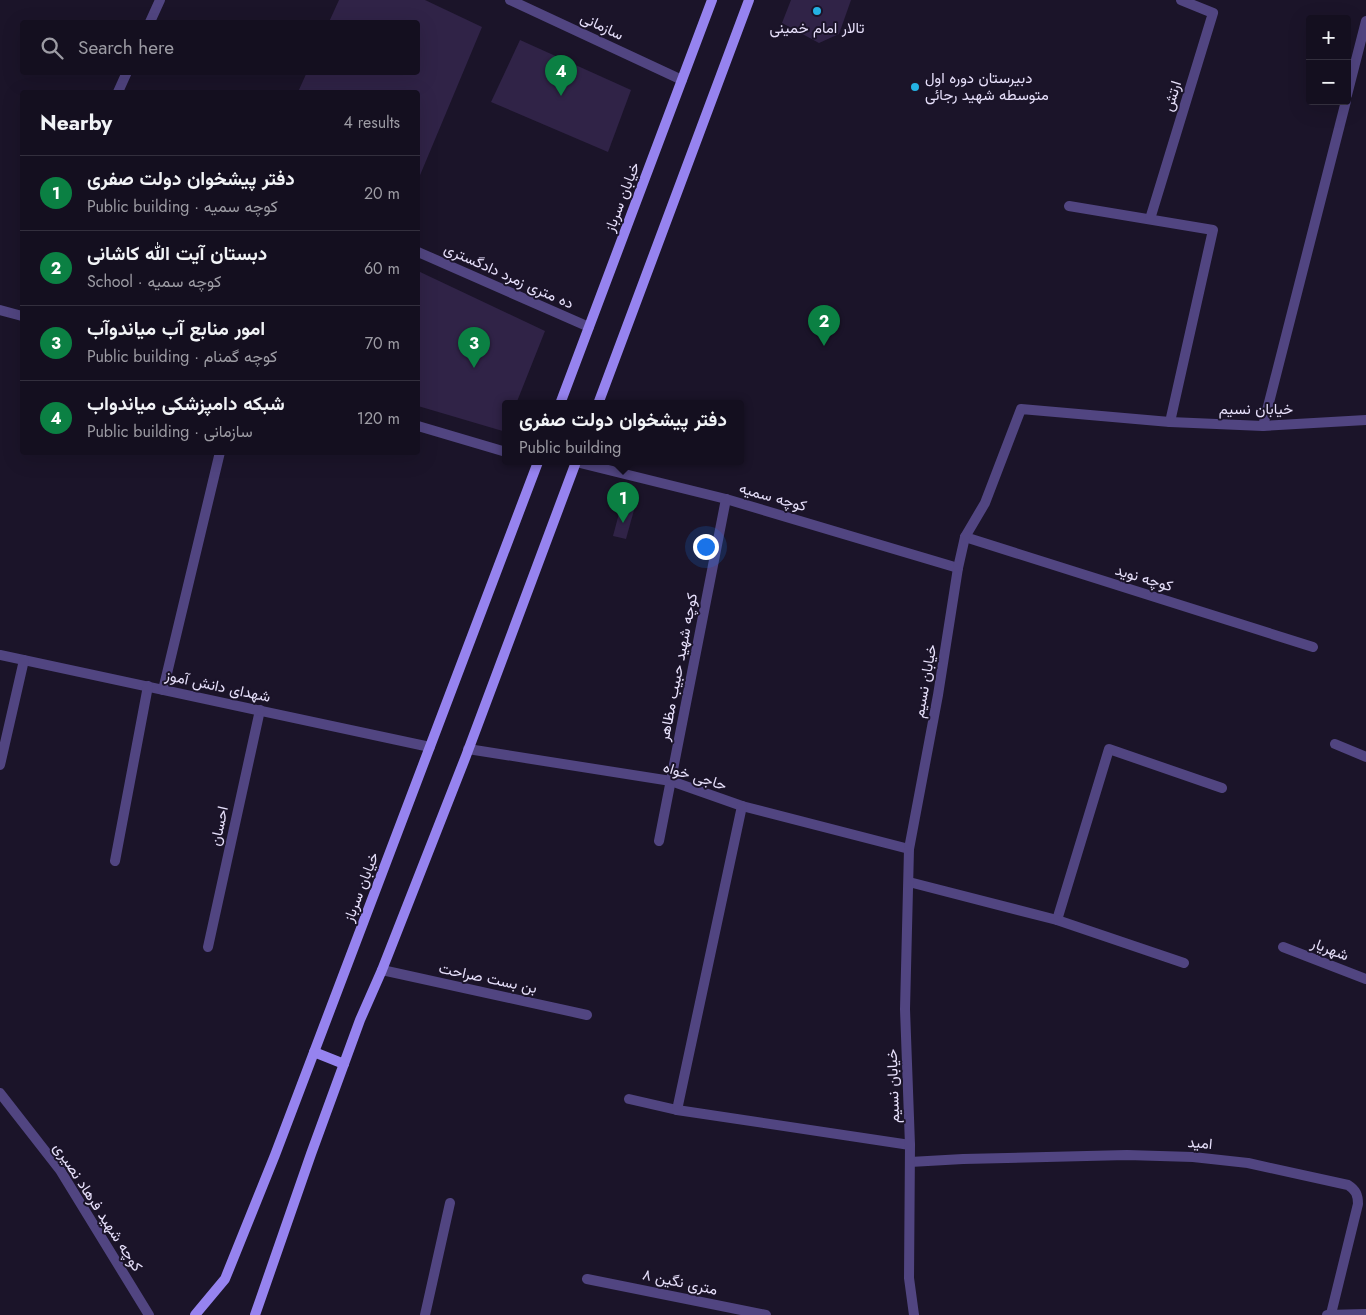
<!DOCTYPE html>
<meta charset="utf-8">
<style>
:root{--surface:#140f1f;--page:#211d2c;--text:#f1f3f6;--muted:#9d9ca4;--line:#332f3d;--accent:#0b8043}
body{margin:0;font-family:Jost,Vazirmatn,sans-serif;background:var(--page);color:var(--text)}
.controls{position:absolute;right:15px;top:15px;display:grid;overflow:hidden;border-radius:5px;box-shadow:0 5px 20px #0002}
.controls button{width:45px;height:45px;display:grid;place-items:center;padding:0;border:0;border-bottom:1px solid var(--line);background:var(--surface);color:var(--text);font:25px sans-serif}
.you{position:absolute;left:705px;top:546px;width:18px;height:18px;margin:-12px;border:4px solid #fff;border-radius:50%;background:#1a73e8;box-shadow:0 0 0 8px #1a73e833}
.badge{display:grid;place-items:center;width:32px;height:32px;border-radius:50%;background:var(--accent);color:#fff;font-size:16px;font-weight:700}
.pin{position:absolute;translate:-50% -41px;filter:drop-shadow(0 1px 2px #0008)}
.pin::after{content:'';position:absolute;top:26px;width:18px;height:15px;background:inherit;clip-path:polygon(0 0,100% 0,50% 100%)}
.popup{position:absolute;left:502px;top:400px;width:242px;height:65px;box-sizing:border-box;display:grid;place-content:center;border-radius:5px;background:var(--surface);filter:drop-shadow(0 1px 4px #0005);font-size:16px;white-space:nowrap;color:var(--muted)}
.popup b{font-size:19px;color:var(--text)}
.popup::after{content:'';position:absolute;left:50%;top:100%;margin-left:-10px;border:10px solid transparent;border-top-color:var(--surface)}
.list{margin:0;padding:0;list-style:none}
h2{display:flex;justify-content:space-between;align-items:center;height:65px;margin:0;padding:0 20px;font-size:21px}
h2 small{font-size:16px;font-weight:400;color:var(--muted)}
.list li{display:grid;grid-template-columns:32px 1fr auto;gap:15px;align-items:center;box-sizing:border-box;height:75px;padding:0 20px;border-top:1px solid var(--line)}
.list b{display:block;font-size:19px;white-space:nowrap}
.list p{margin:0;font-size:16px;white-space:nowrap;color:var(--muted)}
.list em{font-size:16px;font-style:normal;color:var(--muted)}
.icon{flex:none;width:28px;height:28px;fill:none;stroke:currentColor;stroke-width:2;stroke-linecap:round;stroke-linejoin:round}
.map{position:relative;flex:none;width:1366px;height:1315px;overflow:hidden}
.search{position:absolute;background:var(--surface);box-shadow:0 5px 20px #0002;left:20px;top:20px;width:400px;height:55px;display:flex;align-items:center;gap:12px;box-sizing:border-box;padding:0 18px;border-radius:5px;color:var(--muted);font-size:19px}
.panel{position:absolute;background:var(--surface);box-shadow:0 5px 20px #0002;left:20px;top:90px;width:400px;height:365px;border-radius:5px}
.map>svg:first-child{display:block}
</style>
<div class="map">
<svg width="1366" height="1315" viewBox="0 0 1366 1315">
<rect width="100%" height="100%" fill="#1b1429"/>
<!-- building -->
<g fill="#302347">
<polygon points="339,0 425,0 482,27 418,180 418,92 298,92 307,72 418,72 418,22 329,22"/>
<polygon points="791,0 851,0 839,34 819,43 782,23"/>
<polygon points="520,40 631,90 608,152 491,102"/>
<polygon points="418,271 545,331 516,404 506,404 506,432 418,406"/>
<polygon points="621,506 634,510 626,539 613,536"/>
</g>
<g fill="none" stroke-linecap="round" stroke-linejoin="round">
<!-- service -->
<g stroke="#514581" stroke-width="10">
<polyline points="1347,95 1366,21"/>
<polyline points="1263,426 1346,101"/>
<polyline points="965,537 1313,647"/>
<polyline points="1057,920 1109,749 1222,788"/>
<polyline points="208,947 260,710"/>
<polyline points="382,970 587,1015"/>
</g>
<!-- minor -->
<g stroke="#514581" stroke-width="10">
<polyline points="510,0 682,80"/>
<polyline points="150,22 160,0"/>
<polyline points="118,92 127,72"/>
<polyline points="1069,206 1213,230 1170,422"/>
<polyline points="1150,219 1213,13 1181,0"/>
<polyline points="418,252 589,327"/>
<polyline points="0,310 22,316"/>
<polyline points="418,426 506,452"/>
<polyline points="576,462 726,499 958,568"/>
<polyline points="0,655 430,747"/>
<polyline points="163,690 220,452"/>
<polyline points="1335,744 1366,757"/>
<polyline points="468,749 671,781 742,806 909,849"/>
<polyline points="0,765 24,660"/>
<polyline points="659,841 726,499"/>
<polyline points="115,861 148,686"/>
<polyline points="909,882 1057,920 1184,963"/>
<polyline points="1283,947 1366,979"/>
<polyline points="0,1093 60,1170 149,1315"/>
<polyline points="629,1099 677,1110 910,1145"/>
<polyline points="677,1110 742,806"/>
<path d="M910 1162 963 1159 1127 1155 1193 1157 1248 1163 1348 1185C1356 1190 1358 1195 1358 1204L1331 1314"/>
<polyline points="587,1279 766,1315"/>
<polyline points="425,1315 450,1203"/>
<polyline points="914,1315 909,1278 910,1145 905,1009 909,849 938,695 958,568 965,537 985,503 1021,409 1170,422 1263,426 1366,420"/>
<polyline points="1327,1315 1366,1314"/>
</g>
<!-- secondary -->
<g stroke="#9683ef" stroke-width="10">
<polyline points="560,404 712,0"/>
<polyline points="598,404 749,0"/>
<polyline points="314,1052 344,1064"/>
<polyline points="195,1315 225,1279 275,1155 538,462"/>
<polyline points="255,1315 311,1154 360,1020 382,970 466,756 576,462"/>
</g>
</g>
<!-- markers -->
<g fill="#24b2e3" stroke="#1b1429" stroke-width="2">
<circle cx="817" cy="11" r="5"/>
<circle cx="915" cy="87" r="5"/>
</g>
<g text-anchor="middle" dominant-baseline="central" stroke-width="4" stroke-linejoin="round" paint-order="stroke">
<!-- street labels -->
<g font-size="15" fill="#e7e0fb" stroke="#1b1429">
<text transform="translate(602 26) rotate(25)">سازمانی</text>
<text transform="translate(1172 96) rotate(-73)">ارتش</text>
<text transform="translate(622 197) rotate(-69)">خیابان سرباز</text>
<text transform="translate(509 276) rotate(24)">ده متری زمرد دادگستری</text>
<text x="1256" y="409">خیابان نسیم</text>
<text transform="translate(773 497) rotate(16)">کوچه سمیه</text>
<text transform="translate(1144 578) rotate(17)">کوچه نوید</text>
<text transform="translate(678 667) rotate(-79)">کوچه شهید حبیب مظاهر</text>
<text transform="translate(925 681) rotate(-80)">خیابان نسیم</text>
<text transform="translate(218 686) rotate(12)">شهدای دانش آموز</text>
<text transform="translate(695 776) rotate(17)">حاجی خواه</text>
<text transform="translate(219 826) rotate(-78)">احسان</text>
<text transform="translate(361 887) rotate(-69)">خیابان سرباز</text>
<text transform="translate(1330 949) rotate(21)">شهریار</text>
<text transform="translate(488 978) rotate(12)">بن بست صراحت</text>
<text transform="translate(893 1086) rotate(-92)">خیابان نسیم</text>
<text transform="translate(1200 1143) rotate(5)">امید</text>
<text transform="translate(98 1207) rotate(57)">کوچه شهید فرهاد نصیری</text>
<text transform="translate(680 1282) rotate(12)">۸ متری نگین</text>
</g>
<!-- poi labels -->
<g font-size="15" fill="#e7e0fb" stroke="#1b1429">
<text x="817" y="28">تالار امام خمینی</text>
<text x="925" y="78" text-anchor="start">دبیرستان دوره اول<tspan x="925" dy="17">متوسطه شهید رجائی</tspan></text>
</g>
</g>
</svg>
<div class="controls">
<button>+</button>
<button>−</button>
</div>
<div class="you"></div>
<div class="pin badge" style="left:623px;top:523px">1</div>
<div class="popup"><b>دفتر پیشخوان دولت صفری</b>Public building</div>
<div class="pin badge" style="left:824px;top:346px">2</div>
<div class="pin badge" style="left:474px;top:368px">3</div>
<div class="pin badge" style="left:561px;top:96px">4</div>
<div class="search"><svg class="icon" aria-label="search" viewBox="0 0 24 24"><circle cx="10" cy="10" r="6"/><path d="M15 15l6 6"/></svg>Search here</div>
<section class="panel">
<h2>Nearby<small>4 results</small></h2>
<ul class="list">
<li><span class="badge">1</span><div><b>دفتر پیشخوان دولت صفری</b><p>Public building · کوچه سمیه</p></div><em>20 m</em></li>
<li><span class="badge">2</span><div><b>دبستان آیت الله کاشانی</b><p>School · کوچه سمیه</p></div><em>60 m</em></li>
<li><span class="badge">3</span><div><b>امور منابع آب میاندوآب</b><p>Public building · کوچه گمنام</p></div><em>70 m</em></li>
<li><span class="badge">4</span><div><b>شبکه دامپزشکی میاندواب</b><p>Public building · سازمانی</p></div><em>120 m</em></li>
</ul>
</section>
</div>
